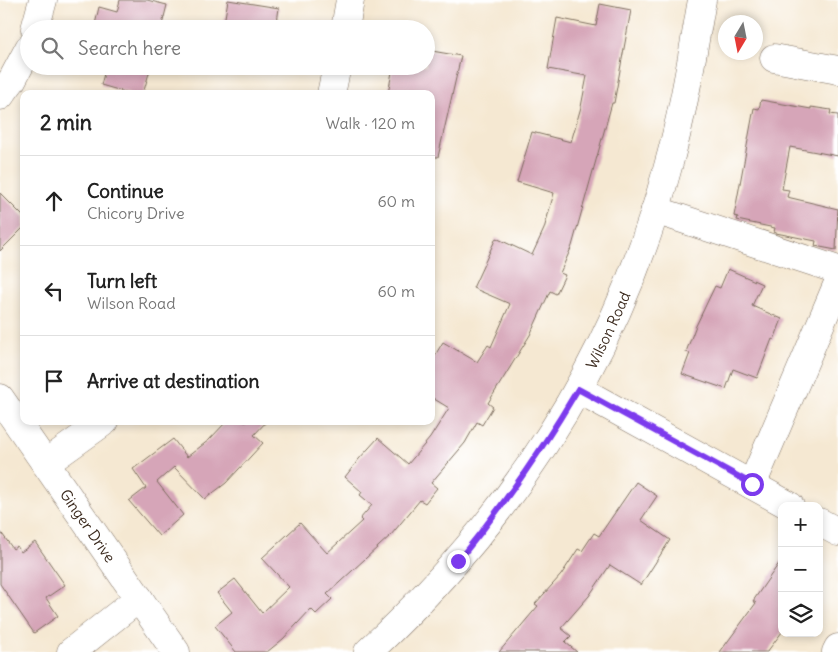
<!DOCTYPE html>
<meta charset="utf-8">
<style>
:root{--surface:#fff;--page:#f6f6f6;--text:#222;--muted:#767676;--line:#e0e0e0}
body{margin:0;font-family:Delius,sans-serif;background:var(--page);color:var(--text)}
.controls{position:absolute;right:15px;bottom:15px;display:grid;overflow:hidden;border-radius:10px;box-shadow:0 2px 8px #0003}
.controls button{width:45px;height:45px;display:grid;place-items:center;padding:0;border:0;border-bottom:1px solid var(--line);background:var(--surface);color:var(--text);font:25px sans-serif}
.compass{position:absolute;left:718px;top:15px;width:45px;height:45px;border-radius:50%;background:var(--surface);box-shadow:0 2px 8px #0003;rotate:190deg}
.stop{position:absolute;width:15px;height:15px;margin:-11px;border:4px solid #7c3aed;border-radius:50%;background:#fff}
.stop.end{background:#7c3aed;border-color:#fff;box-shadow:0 1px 5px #0008}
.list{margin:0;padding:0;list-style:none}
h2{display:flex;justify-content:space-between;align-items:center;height:65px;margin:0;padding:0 20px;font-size:21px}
h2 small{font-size:16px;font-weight:400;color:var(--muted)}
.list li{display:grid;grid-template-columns:32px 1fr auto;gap:15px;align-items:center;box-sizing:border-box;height:90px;padding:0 20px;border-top:1px solid var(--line)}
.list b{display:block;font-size:19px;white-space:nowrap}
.list p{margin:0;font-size:16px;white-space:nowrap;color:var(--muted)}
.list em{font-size:16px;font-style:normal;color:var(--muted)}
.icon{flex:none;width:28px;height:28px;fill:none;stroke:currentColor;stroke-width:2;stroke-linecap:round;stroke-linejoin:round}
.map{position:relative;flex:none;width:838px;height:652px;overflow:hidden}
.search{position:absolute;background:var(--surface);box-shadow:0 2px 8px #0003;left:20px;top:20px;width:415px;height:55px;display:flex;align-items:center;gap:12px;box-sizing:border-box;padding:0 18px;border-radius:28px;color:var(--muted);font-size:19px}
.panel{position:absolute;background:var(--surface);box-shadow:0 2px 8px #0003;left:20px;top:90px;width:415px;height:335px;border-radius:10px}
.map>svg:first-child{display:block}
</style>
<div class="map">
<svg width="838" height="652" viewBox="0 0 838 652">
<rect width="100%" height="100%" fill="#fff"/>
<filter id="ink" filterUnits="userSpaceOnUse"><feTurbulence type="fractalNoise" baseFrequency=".02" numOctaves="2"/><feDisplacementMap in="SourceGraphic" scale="10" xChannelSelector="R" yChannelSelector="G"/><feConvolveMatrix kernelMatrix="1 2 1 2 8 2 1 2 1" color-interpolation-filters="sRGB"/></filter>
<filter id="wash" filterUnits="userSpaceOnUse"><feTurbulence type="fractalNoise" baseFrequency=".0096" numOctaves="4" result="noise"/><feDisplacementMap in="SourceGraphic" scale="20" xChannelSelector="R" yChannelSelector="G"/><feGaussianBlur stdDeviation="1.12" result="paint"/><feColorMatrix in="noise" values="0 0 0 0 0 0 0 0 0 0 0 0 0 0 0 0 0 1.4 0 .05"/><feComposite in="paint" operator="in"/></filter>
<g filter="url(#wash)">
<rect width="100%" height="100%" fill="#f5e8d2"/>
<g id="blocks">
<!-- building -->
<g fill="#d6a5b8">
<polygon points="120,0 147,0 167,5 161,29 94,29 99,7 117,12"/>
<polygon points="228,0 279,8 276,29 223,29"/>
<polygon points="600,4 631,10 614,103 612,103 572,246 560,273 565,275 556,294 550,291 530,335 488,403 493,407 482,425 477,422 465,443 431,483 437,488 425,503 420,500 391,535 327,594 332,599 316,614 311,609 283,639 267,652 236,652 215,626 232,612 217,593 235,579 262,613 289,587 262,558 300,523 327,553 362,521 360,519 372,505 360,495 362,492 345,477 359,459 378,438 408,464 430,438 449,408 431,397 431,362 443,342 477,362 488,345 491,347 510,304 473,288 496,238 532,255 544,229 554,193 517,182 532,132 571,142 581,107 587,76 548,69 557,18 596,26"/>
<polygon points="426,50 461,56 438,157 431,157 431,94 388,94 393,66 426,66"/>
<polygon points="106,66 151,66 143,94 132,94 101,85"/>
<polygon points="761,100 811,109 811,107 831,110 830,114 838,115 838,156 790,147 782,189 789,190 787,197 838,209 836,250 815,246 816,241 776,233 774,232 775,228 737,220 738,217 734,216 754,108 759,109"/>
<polygon points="0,193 24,217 24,227 0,251"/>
<polygon points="728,269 762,284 752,306 782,319 774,340 772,339 757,378 733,369 726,389 682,374 690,353 686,352 695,328 715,286 720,288"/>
<polygon points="227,421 267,421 254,435 263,443 226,483 205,499 174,467 157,482 183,515 159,536 129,501 146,488 133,469 173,439 187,457 209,440"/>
<polygon points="636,482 657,496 641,520 670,540 641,585 610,565 589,596 561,628 571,636 565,642 577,652 499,652 538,606 535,604 561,575 578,549 582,551 594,533 599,536"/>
<polygon points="0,531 13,549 17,546 21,552 35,542 65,585 46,598 58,616 34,633 0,584"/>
<polygon points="782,559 782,632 767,652 720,652 756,603 753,601"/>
</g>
</g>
</g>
<g filter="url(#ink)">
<use href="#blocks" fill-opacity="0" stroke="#7c6c5d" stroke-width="1"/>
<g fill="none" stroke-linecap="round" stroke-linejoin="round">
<!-- minor casing -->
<g stroke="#7c6c5d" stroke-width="29">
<g id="minor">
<polyline points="35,29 43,0"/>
<polyline points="345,29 350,0"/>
<polyline points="774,58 838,70"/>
<polyline points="331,94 337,66"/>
<polyline points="0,96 12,80 29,48"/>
<polyline points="655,210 838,270"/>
<polyline points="578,389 790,506"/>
<path id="s1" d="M0 398 176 652"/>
<polyline points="46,463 105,421"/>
<polyline points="752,485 838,283"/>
<polyline points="819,522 838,532"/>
<polyline points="71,652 139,598"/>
<path id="s2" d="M368 652C511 519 616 360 667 170 683 114 692 57 702 0"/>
<polyline points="836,652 838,648"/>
</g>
</g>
<!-- minor -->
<use href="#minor" stroke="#fff" stroke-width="28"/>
</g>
</g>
<g fill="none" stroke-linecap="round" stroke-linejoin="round" filter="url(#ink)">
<!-- route -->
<path stroke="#7c3aed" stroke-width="6" d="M458 561C503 506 542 450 578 389L752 484"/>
</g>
<g text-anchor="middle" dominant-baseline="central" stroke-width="4" stroke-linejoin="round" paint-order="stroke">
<!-- street labels -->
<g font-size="15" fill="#3b2a1e" stroke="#fff">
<text stroke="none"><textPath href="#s2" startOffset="404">Wilson Road</textPath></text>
<text stroke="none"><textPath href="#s1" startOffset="155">Ginger Drive</textPath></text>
</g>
</g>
</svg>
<div class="controls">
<button>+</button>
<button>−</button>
<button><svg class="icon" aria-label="layers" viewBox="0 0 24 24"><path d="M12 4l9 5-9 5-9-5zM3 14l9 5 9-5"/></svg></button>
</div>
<svg class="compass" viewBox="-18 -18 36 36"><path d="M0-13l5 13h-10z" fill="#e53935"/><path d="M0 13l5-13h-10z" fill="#767676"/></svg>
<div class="stop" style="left:752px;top:484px"></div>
<div class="stop end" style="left:458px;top:561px"></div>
<div class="search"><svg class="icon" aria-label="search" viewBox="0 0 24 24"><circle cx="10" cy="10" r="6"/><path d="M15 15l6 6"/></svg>Search here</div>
<section class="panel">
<h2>2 min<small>Walk · 120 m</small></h2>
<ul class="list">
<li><svg class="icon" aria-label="ahead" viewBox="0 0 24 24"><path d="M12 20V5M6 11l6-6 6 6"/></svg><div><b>Continue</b><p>Chicory Drive</p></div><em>60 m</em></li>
<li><svg class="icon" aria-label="left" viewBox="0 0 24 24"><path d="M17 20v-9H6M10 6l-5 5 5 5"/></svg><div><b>Turn left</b><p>Wilson Road</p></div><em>60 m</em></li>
<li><svg class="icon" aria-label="arrive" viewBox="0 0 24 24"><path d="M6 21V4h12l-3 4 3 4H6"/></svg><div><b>Arrive at destination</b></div></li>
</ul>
</section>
</div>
